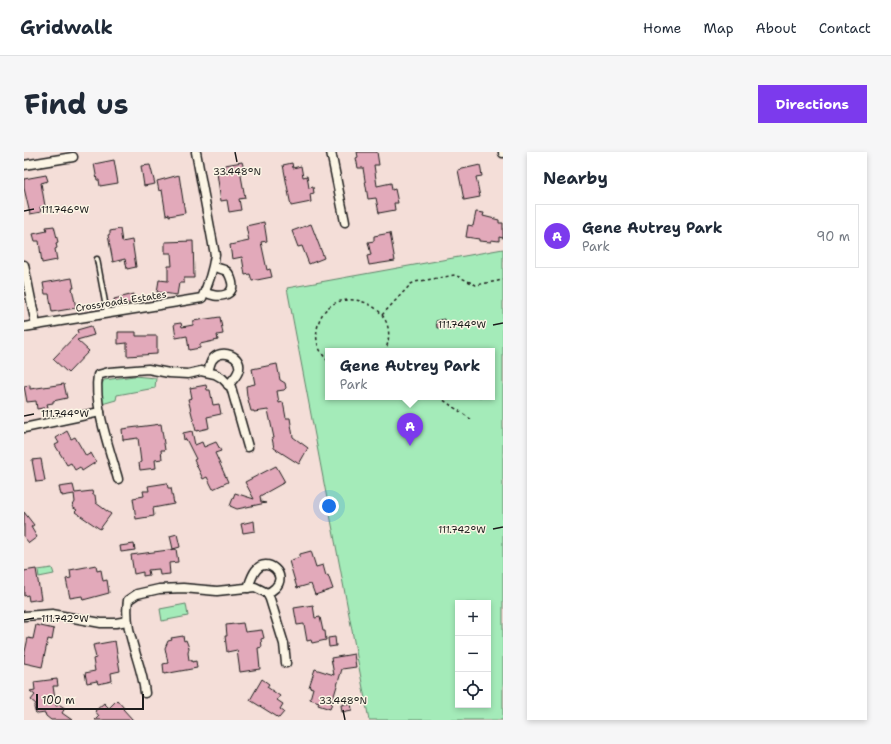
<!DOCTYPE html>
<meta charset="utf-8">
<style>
:root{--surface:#fff;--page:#f6f6f7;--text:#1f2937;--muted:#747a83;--line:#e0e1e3;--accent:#7c3aed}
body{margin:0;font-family:"Shantell Sans",sans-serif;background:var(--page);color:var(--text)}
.controls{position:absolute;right:12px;bottom:12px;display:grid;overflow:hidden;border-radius:0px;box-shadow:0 2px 6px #0003}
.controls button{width:36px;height:36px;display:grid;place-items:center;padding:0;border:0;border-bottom:1px solid var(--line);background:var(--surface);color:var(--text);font:20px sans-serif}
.scale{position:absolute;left:12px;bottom:10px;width:108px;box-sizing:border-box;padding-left:4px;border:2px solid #1c1c1c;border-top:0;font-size:11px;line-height:14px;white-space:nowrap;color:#1c1c1c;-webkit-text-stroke:3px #fcf5e5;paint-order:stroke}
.you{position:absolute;left:305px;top:354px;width:14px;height:14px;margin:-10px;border:3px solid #fff;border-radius:50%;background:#1a73e8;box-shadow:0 0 0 6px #1a73e833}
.badge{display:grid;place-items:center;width:26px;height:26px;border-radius:50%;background:var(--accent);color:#fff;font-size:13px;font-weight:700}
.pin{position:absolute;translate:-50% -33px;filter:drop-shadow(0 1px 2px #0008)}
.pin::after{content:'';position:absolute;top:21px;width:14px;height:12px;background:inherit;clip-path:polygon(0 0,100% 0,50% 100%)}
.popup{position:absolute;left:301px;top:196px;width:170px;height:52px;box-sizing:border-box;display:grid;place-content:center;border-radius:0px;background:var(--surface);filter:drop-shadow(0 1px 3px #0005);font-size:13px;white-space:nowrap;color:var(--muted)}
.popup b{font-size:15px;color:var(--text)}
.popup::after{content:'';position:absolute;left:50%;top:100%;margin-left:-8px;border:8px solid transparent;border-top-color:var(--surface)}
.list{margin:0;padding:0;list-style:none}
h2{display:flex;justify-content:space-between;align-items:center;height:52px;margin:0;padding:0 16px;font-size:17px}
h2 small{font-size:13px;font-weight:400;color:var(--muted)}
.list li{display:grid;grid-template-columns:26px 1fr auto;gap:12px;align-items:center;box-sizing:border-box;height:64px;margin:0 8px 8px;padding:0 8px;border:1px solid var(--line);border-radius:0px}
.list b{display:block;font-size:15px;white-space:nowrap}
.list p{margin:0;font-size:13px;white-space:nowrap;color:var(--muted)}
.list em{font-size:13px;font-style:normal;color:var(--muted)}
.icon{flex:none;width:22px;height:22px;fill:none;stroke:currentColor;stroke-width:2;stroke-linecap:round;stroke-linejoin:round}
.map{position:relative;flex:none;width:479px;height:568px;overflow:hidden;border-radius:0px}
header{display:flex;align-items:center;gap:24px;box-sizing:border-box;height:56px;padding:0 20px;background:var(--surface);border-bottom:1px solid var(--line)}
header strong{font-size:19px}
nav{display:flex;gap:22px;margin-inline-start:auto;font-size:14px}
.intro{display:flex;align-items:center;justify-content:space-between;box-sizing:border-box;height:96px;padding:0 24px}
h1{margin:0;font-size:28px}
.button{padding:10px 18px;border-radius:0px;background:var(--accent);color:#fff;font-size:14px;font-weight:700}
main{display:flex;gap:24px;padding:0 24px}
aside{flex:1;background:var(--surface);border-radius:0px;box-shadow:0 2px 6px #0003}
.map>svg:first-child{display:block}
</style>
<header>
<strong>Gridwalk</strong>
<nav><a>Home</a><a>Map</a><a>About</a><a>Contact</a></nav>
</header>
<div class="intro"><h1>Find us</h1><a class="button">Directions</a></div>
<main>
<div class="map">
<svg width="479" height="568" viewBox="0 0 479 568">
<rect width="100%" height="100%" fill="#f4ded8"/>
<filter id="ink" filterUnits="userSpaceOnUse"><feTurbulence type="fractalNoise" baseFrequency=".025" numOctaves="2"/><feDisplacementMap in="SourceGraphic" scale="8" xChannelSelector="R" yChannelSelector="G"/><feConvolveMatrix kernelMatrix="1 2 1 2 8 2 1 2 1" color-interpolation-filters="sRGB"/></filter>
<g filter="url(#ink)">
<!-- green -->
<g fill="#a4ebb9" stroke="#60846a" fill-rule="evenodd">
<path d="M479 97V568H345L263 136ZM304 199H468V245H304ZM434 451H464V553H434Z"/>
<polygon points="110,224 132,226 131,236 93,243 92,248 78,252 77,234 80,228"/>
<polygon points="28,416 30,422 15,425 14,418"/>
<polygon points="162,452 164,464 138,469 136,457"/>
</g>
<!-- building -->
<g fill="#e2a9ba" stroke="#1c1c1c">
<polygon points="333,0 353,0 355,13 350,13 353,34 367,31 368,38 371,37 374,51 370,51 371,58 355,61 352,46 344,47 339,16 334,16 332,6 334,5"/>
<polygon points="90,8 94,31 76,34 75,28 73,28 70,12"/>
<polygon points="218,10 220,17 216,18 221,46 215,47 217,58 205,60 203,48 197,49 193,21 202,19 201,13"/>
<polygon points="268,11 269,16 277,14 279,25 283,24 285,36 289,35 290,41 286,42 287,50 267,54 259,13"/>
<polygon points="126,13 131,32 120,34 117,14"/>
<polygon points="456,13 458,24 452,25 456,45 440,48 434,18"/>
<polygon points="22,23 24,29 17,31 21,54 16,55 17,60 6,62 0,36 0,27"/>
<polygon points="155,23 161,61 145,64 145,62 142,63 138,38 135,39 133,29"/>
<polygon points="452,60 460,61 459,64 475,68 475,71 479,71 479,86 475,85 475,89 467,88 467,90 455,89 455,87 442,85 444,73 449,74"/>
<polygon points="240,70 243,89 237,90 243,118 246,117 248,125 228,129 226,122 221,123 218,105 208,107 206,93 225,89 222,74"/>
<polygon points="287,72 300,106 285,112 278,94 274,95 268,79"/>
<polygon points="30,74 34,90 32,91 33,96 31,97 33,108 18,111 15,89 11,89 9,82 23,79 22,75"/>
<polygon points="96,77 98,90 108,88 112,115 103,117 101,107 89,110 84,83 86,82 86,79"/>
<polygon points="366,81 371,109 345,113 343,104 347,103 344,90 350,89 350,84"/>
<polygon points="169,89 170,126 160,126 160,131 155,131 153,143 133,140 135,128 144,129 144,114 148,114 147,101 141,101 141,90"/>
<polygon points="48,126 50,136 48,136 52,156 28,160 25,142 21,142 19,131"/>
<polygon points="110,142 112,150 91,153 90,147"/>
<polygon points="196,165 199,182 193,183 194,188 176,192 176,196 165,198 163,184 152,186 150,172 157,171 158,175 169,173 169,169"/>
<polygon points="420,167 421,175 413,176 412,169"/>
<polygon points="67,174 70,183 53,188 65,199 44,221 29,207 54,181 53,178"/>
<polygon points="94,180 112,180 112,184 133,184 133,202 103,204 103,191 94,192"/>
<polygon points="253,212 256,228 261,231 262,236 260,238 253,239 255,251 259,250 262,266 266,266 269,285 284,296 275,312 250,296 248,286 250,286 244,258 230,260 230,259 227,259 223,244 222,234 231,232 228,217"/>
<polygon points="40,232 43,246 29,249 29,251 23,252 24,255 13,257 12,249 3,250 0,234 6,233 6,237"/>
<polygon points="182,233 183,238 186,238 189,253 195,252 197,262 183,265 185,276 172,279 164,247 168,246 166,236"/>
<polygon points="137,272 141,298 137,298 138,307 131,308 132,316 116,318 115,311 117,310 114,286 99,288 98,277"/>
<polygon points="43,279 47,287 51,285 62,304 67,301 72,310 58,319 56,315 51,318 47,311 43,313 31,293 35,291 32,286"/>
<polygon points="168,279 171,293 178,290 180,295 192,290 197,299 191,301 204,330 189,337 183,325 179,327 170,308 172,307 162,287 160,288 159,281"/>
<polygon points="17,307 21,329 12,330 8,308"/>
<polygon points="252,314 261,330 236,344 237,350 242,351 213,357 206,354 211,341 230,347 221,330"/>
<polygon points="143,331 144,336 147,336 150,352 129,356 130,364 112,367 109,346 120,344 119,339 125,339 124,334"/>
<polygon points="49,333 51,341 68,339 69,343 71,343 72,351 87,362 76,377 51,360 53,358 48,355 51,350 50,342 38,344 38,342 37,343 35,335"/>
<polygon points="0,360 10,373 7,375 13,385 5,391 0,385"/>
<polygon points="230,369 231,379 219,381 217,372"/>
<polygon points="153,382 156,395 149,397 146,384"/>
<polygon points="110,392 111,398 97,400 96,394"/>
<polygon points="152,397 154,410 145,411 146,422 136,423 135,417 124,418 125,423 119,424 119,420 110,422 107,403"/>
<polygon points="287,399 292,415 299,413 302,424 304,423 309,437 291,443 287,432 273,436 265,409 276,405 276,402"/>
<polygon points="72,413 73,419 77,418 79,429 83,428 85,441 59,448 58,444 46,446 42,427 47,426 46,418"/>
<polygon points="12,417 17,447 5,449 4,443 0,444 0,419"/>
<polygon points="289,453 291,466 296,465 299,479 301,479 302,488 288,491 287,488 283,489 280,472 273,473 270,456"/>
<polygon points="219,471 221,480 238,478 240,486 237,487 238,495 234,496 236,517 216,520 213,498 203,500 201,484 203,484 202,473"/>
<polygon points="12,473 30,477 28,488 24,487 18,515 0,511 0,504 4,486 9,487"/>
<polygon points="159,484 160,489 162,488 165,496 164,501 165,508 168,508 168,510 172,509 173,516 140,522 139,512 144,511 141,496 144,489 148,488 147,486"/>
<polygon points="311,485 312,494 305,495 304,486"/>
<polygon points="91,489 96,519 87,521 88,529 74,532 73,529 63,531 61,521 71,519 69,507 72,506 69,493"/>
<polygon points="330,502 332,515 318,517 306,557 294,553 295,550 286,547 289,536 285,535 291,517 310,523 307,506"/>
<polygon points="33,527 34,534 29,534 32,554 36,553 41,556 38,561 48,568 27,568 22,564 21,561 14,562 11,560 10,555 12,552 7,548 11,543 6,539 11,538 10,530"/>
<polygon points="238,527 245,532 243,535 256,544 253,548 259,552 256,557 260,560 255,566 226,548"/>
<polygon points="93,548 100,556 99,557 109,568 71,568 75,564 71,559 80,551 85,556"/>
<polygon points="327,551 328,558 318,560 317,553"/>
</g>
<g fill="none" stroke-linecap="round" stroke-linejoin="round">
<!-- service casing -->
<g stroke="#1c1c1c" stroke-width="7">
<polyline id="service" points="73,107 83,161"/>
</g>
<!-- minor casing -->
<g stroke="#1c1c1c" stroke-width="11">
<g id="minor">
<polyline points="307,0 321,70"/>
<polyline points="479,0 479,1"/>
<polyline points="0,13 49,5"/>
<polyline points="0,113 12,173"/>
<path d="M181 140C192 147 214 145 207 127 206 124 204 120 202 119 199 117 193 116 190 115"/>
<path d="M0 175 178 146C184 133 189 117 191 103L172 0"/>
<path d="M184 220C185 217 186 211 188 208 196 195 221 204 214 220 212 225 208 229 204 233"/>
<polyline points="0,276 76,260"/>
<path d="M94 327C86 298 69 252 74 223L85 220 124 217 145 221 164 222 177 219 191 222 198 226 207 235 224 295"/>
<path d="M224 436C226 430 228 423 232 418 243 404 265 423 251 436 249 438 246 440 243 441"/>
<polyline points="0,464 28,462 77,471 92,471 103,469"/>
<path d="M121 541C118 510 99 480 104 448L113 442 135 437 159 436 193 439 231 435 243 441 246 447 260 492 262 511"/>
</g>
</g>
<!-- path -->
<g stroke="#1c1c1c" stroke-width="1.5" stroke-dasharray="3 3" stroke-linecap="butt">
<polyline points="358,163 387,132 391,130 431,123 452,133 479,128"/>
<path d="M304 209C296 201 291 190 293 178 300 125 383 148 361 199"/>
<polyline points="415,245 448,268"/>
</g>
<!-- service -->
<use href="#service" stroke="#fcf5e5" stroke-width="4"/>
<!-- minor -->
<use href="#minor" stroke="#fcf5e5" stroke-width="8"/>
</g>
</g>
<!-- ticks -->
<path fill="none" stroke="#1c1c1c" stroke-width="1.5" d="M211 0 213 10M0 59 10 57M469 173 479 171M0 264 10 262M469 377 479 375M0 468 10 466M319 558 321 568"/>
<g text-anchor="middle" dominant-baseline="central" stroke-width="3" stroke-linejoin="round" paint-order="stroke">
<!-- street labels -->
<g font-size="10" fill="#1c1c1c" stroke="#fcf5e5">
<text transform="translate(97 149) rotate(-9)">Crossroads Estates</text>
</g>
</g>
<g font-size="10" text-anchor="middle" fill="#1c1c1c" stroke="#fcf5e5" stroke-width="3" stroke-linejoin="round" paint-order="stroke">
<text x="213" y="23">33.448°N</text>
<text x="41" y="61">111.746°W</text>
<text x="438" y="176">111.744°W</text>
<text x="41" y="265">111.744°W</text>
<text x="438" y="381">111.742°W</text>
<text x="41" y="470">111.742°W</text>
<text x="319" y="552">33.448°N</text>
</g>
</svg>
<div class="controls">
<button>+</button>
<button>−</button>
<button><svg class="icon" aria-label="locate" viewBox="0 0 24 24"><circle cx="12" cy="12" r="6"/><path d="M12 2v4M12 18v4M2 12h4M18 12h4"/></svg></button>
</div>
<div class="scale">100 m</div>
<div class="you"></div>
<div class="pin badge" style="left:386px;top:294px">A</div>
<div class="popup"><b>Gene Autrey Park</b>Park</div>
</div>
<aside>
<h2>Nearby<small></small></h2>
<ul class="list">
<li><span class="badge">A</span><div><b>Gene Autrey Park</b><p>Park</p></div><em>90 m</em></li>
</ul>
</aside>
</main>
